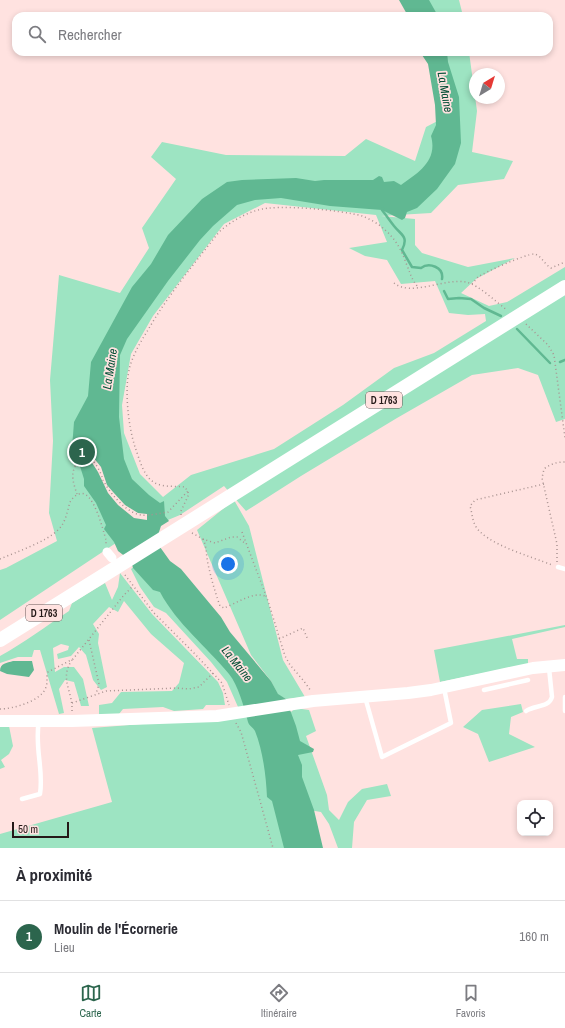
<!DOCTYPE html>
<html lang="fr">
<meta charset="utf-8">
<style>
:root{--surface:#fff;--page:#f2f2f3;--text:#2b2b33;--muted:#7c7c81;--line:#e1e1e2;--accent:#2c654d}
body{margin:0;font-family:"Archivo Narrow",sans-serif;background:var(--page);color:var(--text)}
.controls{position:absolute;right:12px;bottom:12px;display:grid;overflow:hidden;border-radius:8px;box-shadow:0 2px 6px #0003}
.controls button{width:36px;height:36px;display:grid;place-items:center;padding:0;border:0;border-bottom:1px solid var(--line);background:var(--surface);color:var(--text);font:20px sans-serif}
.compass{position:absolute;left:469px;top:68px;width:36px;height:36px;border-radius:50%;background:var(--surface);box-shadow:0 2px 6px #0003;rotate:38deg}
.scale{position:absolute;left:12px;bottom:10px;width:57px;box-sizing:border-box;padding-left:4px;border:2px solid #251918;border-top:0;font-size:11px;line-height:14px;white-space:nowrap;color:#251918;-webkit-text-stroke:3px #ffe2e0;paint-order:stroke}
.you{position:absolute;left:228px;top:564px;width:14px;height:14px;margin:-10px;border:3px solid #fff;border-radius:50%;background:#1a73e8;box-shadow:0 0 0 6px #1a73e833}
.badge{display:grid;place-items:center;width:26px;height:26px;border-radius:50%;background:var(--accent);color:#fff;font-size:13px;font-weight:700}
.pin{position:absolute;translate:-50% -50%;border:2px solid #fff;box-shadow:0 1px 4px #0006}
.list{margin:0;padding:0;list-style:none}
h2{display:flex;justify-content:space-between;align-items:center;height:52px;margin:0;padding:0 16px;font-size:17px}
h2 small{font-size:13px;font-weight:400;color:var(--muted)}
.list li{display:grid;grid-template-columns:26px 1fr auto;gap:12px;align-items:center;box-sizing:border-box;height:72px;padding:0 16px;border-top:1px solid var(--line)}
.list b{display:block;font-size:15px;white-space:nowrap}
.list p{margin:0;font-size:13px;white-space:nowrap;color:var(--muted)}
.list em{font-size:13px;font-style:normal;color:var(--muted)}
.icon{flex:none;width:22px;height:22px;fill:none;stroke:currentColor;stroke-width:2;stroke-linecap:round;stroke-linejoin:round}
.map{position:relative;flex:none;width:565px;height:848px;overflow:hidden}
.search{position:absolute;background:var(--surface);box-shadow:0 2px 6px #0003;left:12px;right:12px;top:12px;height:44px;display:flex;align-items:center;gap:10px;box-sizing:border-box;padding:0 14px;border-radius:12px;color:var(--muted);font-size:15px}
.sheet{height:124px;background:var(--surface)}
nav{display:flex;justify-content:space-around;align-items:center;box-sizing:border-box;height:56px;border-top:1px solid var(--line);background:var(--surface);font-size:11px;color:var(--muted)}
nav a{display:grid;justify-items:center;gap:2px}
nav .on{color:var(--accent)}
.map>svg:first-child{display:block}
</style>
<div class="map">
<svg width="565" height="848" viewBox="0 0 565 848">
<rect width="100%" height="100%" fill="#ffe2e0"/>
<!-- green -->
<g fill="#9de4c2" fill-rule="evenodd">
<polygon points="425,0 459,0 463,16 430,16"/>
<path d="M441 52H469L477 111 472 152 513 161 504 179 458 185 431 213 381 216 415 219V245L422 253 468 267 515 258 476 279 461 293 489 306 507 302 565 267V419L556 422 538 375 518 368 472 375 397 418 301 476 246 511 224 486 180 515 122 539 0 620V570L6 568 57 541 49 513 53 441 50 380 59 275 120 293 149 248 142 228 176 179 151 157 162 142 226 155 345 156 366 139 415 161 426 127 455 112ZM265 203 376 215 387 242 349 248 365 256 387 260 401 284 435 281 449 313 468 315 485 314 486 321 434 353 394 368 343 405 274 449 191 475 163 497 140 474 124 433 122 405 131 354 153 316 224 224Z"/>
<polygon points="234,500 249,526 283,660 305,697 286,699 278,695 271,681 251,655 197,530"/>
<polygon points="137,564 228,668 255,722 291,848 0,848 0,834 112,802 92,728 242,716 227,682 211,662 166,613 154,607 140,587 131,569"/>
<path d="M120 573 152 614 218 682 223 693 225 705H206L203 709 174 711 163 707 123 709 119 714 99 716V705L112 703 121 692 172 691 179 683 184 663 151 634 124 601 118 612 109 607 93 624 99 634 98 643 107 687 101 690 93 680 86 655 79 647 71 656 58 659 57 654 68 650 69 646 61 644 53 648 55 672 64 667H74L83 679 89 706H81L74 682 65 680 59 689 64 713 59 714 40 650H34L32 657H18L0 663V656C24 643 46 626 69 611L72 603 105 583 112 600 118 587Z"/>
<polygon points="565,625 565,627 512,639 517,659 528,659 528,664 440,682 434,650"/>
<polygon points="521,704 523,712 511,717 509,734 535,747 489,762 478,734 463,727 482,710"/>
<polygon points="295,708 309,710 316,731 306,736 327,795 329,810 339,820 348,802 362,789 387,784 391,796 367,800 354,822 352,848 338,848 329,824 321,812 309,810 281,722"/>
<polygon points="0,726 9,726 13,746 9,754 1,760 5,767 0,769"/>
</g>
<!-- water -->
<g fill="#60b892">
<polygon points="399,0 429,0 438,16 408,16"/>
<path d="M420 52H447L448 62 459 97 461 143 455 164 437 189 417 208 407 212 405 218 402 220 382 210 330 206 281 198 255 200 237 205 213 226 200 240 168 281 127 339 120 355 119 417 124 459 132 479 149 495 160 503 164 501 165 516 169 521 161 526 158 535 160 547 170 561 181 569 221 617 230 632 271 681 278 694 286 699 296 726 300 741 314 749 313 752 298 755 302 765V777L314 810 323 848H284L272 801 267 797C266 776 263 751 255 731 253 727 249 726 248 722 244 707 238 685 229 674 206 646 177 624 160 592L153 590 133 568 131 561 118 551 114 542 104 529 106 525 96 503 84 486V479L79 463 83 461 85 462 90 460 89 457 92 456 91 447 72 448 74 422 88 396 91 362 132 287 151 264 168 235 202 199 227 182 242 180 296 178 315 181 324 180H373L379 176 382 177 384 182 394 181 401 185C418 173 438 161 431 136L436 125 435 105 428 64Z"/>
<path d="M13 661H32L34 670 29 677 7 674 0 671C0 663 7 663 13 661Z"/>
</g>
<!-- pier -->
<polygon fill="#ffe2e0" points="93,457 101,467 107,485 113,492 125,505 138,513 147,514 147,520 134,518 118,505 108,493 98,472 89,458"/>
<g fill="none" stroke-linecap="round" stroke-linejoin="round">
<!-- stream -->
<g stroke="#60b892" stroke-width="2.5">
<path d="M383 208 382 210C386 215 390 221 394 226 401 235 409 236 402 250L412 267 421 268C429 262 444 267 442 279"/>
<polyline points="444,291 448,299 459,298 471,299 484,308 501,316"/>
<polyline points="517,329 550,363"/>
<polyline points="560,362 565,360"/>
</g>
<!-- path -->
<g stroke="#a99391" stroke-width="1.5" stroke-dasharray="1 3" stroke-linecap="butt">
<path d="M394 283C411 297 444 278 466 282 479 285 496 302 507 310"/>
<path d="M472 284C474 282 476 279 478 277 485 272 526 254 534 254 541 255 544 264 551 268L565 262"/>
<polyline points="526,324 548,345 554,355 565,438"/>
<path d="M544 484 475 500 470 506C472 512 472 519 475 525 484 544 533 557 552 565"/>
<path d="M77 494C75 488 72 480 73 473 74 465 81 455 90 459 96 462 101 473 103 480 109 492 126 513 141 515 148 516 161 513 168 512L188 491"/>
<path d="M181 515V511L189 494 185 487C177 486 168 487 161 485 144 482 140 460 135 447 128 425 124 388 130 366 134 353 141 341 148 330 168 295 194 264 219 232 230 222 244 214 258 210 278 204 341 210 362 216 370 219 379 224 385 230 395 238 402 251 406 263 410 272 411 279 418 287"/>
<polyline points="242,532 268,601 285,656 290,665 303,680 311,691"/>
<polyline points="192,533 203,539 215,543 231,537 237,537 246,544"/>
<path d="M203 539C207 547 206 555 208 564 211 578 215 592 220 606L224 608C235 604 254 591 265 596"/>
<path d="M0 559C16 552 46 542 58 530 66 522 67 512 70 502 72 499 75 495 79 494 93 488 103 530 106 540V545"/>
<path d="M557 562V544L542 478 544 469C550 464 557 462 565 462"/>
<polyline points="125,575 154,613 194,653 222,683 229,705"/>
<polyline points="279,639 303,628 308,640"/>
<polyline points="89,640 99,684 96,694"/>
<polyline points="72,703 106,691 177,688 189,689 199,687 213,673"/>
<path d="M0 709C13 709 42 701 46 687 48 682 46 677 48 672L73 659 124 595 132 587"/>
<path d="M72 711C73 691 59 679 72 660"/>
<polyline points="236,723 241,732 273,848"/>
</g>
<!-- lane -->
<g stroke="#fff" stroke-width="4.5">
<polyline points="558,567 565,569"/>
<polyline points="484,690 528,680"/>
<polyline points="365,697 382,757 451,723 444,688"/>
<path d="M526 711C534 705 549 708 552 697L549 668"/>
<polyline points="565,711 565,697"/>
<path d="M22 799 40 794C44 770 34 746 39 721"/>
</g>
<!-- street -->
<polyline stroke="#fff" stroke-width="9" points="107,552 112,558"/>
<!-- secondary -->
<polyline stroke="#fff" stroke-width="12" points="0,721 72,721 217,716 313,701 408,693 431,690 533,668 565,665"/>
<!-- primary -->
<polyline stroke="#fff" stroke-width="14" points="0,640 565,287"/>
</g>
<g text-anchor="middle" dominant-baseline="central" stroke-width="3.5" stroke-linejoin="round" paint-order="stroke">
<!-- shield labels -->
<g fill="#ffe2e0" stroke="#665554" stroke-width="1">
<rect x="366" y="392" width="36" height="16" rx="3"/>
<rect x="26" y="605" width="36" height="16" rx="3"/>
</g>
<g font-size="10" font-weight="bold" fill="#251918">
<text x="384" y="400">D 1763</text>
<text x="44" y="613">D 1763</text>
</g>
<!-- water labels -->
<g font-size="12" font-style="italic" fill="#044f36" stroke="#ffe2e0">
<text transform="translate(445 92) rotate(80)">La Maine</text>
<text transform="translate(110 369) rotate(-81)">La Maine</text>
<text transform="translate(237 664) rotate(51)">La Maine</text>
</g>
</g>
</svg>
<div class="controls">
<button><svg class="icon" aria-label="locate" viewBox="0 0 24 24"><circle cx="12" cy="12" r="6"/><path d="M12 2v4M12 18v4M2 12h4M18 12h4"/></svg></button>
</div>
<svg class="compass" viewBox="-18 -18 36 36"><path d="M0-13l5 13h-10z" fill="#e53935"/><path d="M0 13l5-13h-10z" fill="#7c7c81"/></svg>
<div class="scale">50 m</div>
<div class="you"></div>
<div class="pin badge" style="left:82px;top:452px">1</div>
<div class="search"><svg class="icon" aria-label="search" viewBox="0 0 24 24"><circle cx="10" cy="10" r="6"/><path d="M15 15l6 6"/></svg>Rechercher</div>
</div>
<section class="sheet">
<h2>À proximité<small></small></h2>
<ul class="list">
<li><span class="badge">1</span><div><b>Moulin de l'Écornerie</b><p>Lieu</p></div><em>160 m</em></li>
</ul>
</section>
<nav>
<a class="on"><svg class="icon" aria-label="map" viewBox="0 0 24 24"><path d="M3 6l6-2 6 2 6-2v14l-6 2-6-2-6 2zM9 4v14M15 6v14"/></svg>Carte</a>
<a><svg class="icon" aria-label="directions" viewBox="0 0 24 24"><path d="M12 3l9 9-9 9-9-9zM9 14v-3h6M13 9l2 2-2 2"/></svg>Itinéraire</a>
<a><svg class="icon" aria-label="saved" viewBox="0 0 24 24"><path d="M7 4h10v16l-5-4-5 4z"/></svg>Favoris</a>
</nav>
